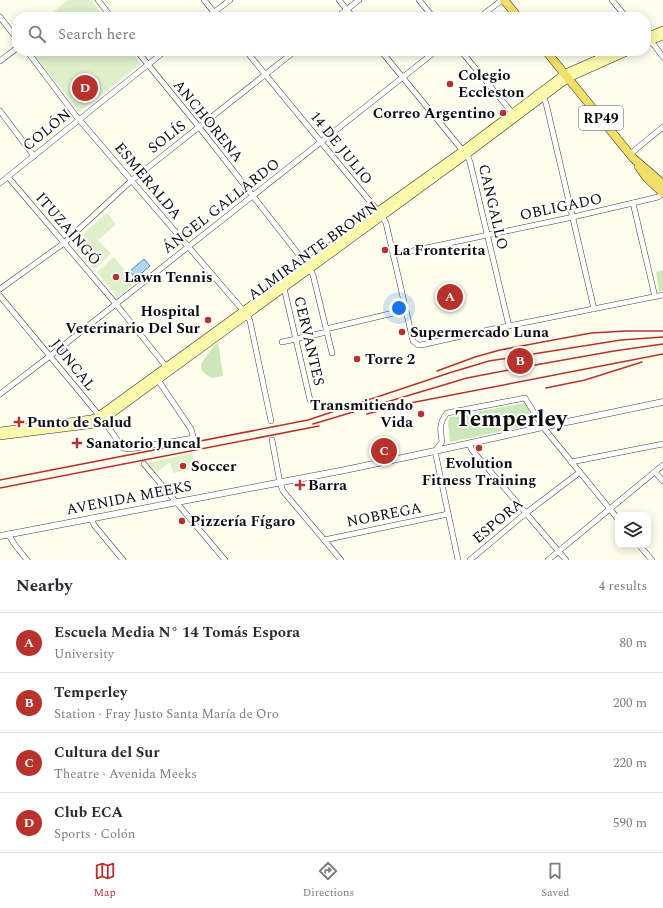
<!DOCTYPE html>
<meta charset="utf-8">
<style>
:root{--surface:#fff;--page:#f7f7f7;--text:#2b2b33;--muted:#7c7c81;--line:#e1e1e2;--accent:#b6322b}
body{margin:0;font-family:Spectral,serif;background:var(--page);color:var(--text)}
.controls{position:absolute;right:12px;bottom:12px;display:grid;overflow:hidden;border-radius:8px;box-shadow:0 2px 10px #0003}
.controls button{width:36px;height:36px;display:grid;place-items:center;padding:0;border:0;border-bottom:1px solid var(--line);background:var(--surface);color:var(--text);font:20px sans-serif}
.you{position:absolute;left:399px;top:308px;width:14px;height:14px;margin:-10px;border:3px solid #fff;border-radius:50%;background:#1a73e8;box-shadow:0 0 0 6px #1a73e833}
.badge{display:grid;place-items:center;width:26px;height:26px;border-radius:50%;background:var(--accent);color:#fff;font-size:13px;font-weight:700}
.pin{position:absolute;translate:-50% -50%;border:2px solid #fff;box-shadow:0 1px 4px #0006}
.list{margin:0;padding:0;list-style:none}
h2{display:flex;justify-content:space-between;align-items:center;height:52px;margin:0;padding:0 16px;font-size:17px}
h2 small{font-size:13px;font-weight:400;color:var(--muted)}
.list li{display:grid;grid-template-columns:26px 1fr auto;gap:12px;align-items:center;box-sizing:border-box;height:60px;padding:0 16px;border-top:1px solid var(--line)}
.list b{display:block;font-size:15px;white-space:nowrap}
.list p{margin:0;font-size:13px;white-space:nowrap;color:var(--muted)}
.list em{font-size:13px;font-style:normal;color:var(--muted)}
.icon{flex:none;width:22px;height:22px;fill:none;stroke:currentColor;stroke-width:2;stroke-linecap:round;stroke-linejoin:round}
.map{position:relative;flex:none;width:663px;height:560px;overflow:hidden}
.search{position:absolute;background:var(--surface);box-shadow:0 2px 10px #0003;left:12px;right:12px;top:12px;height:44px;display:flex;align-items:center;gap:10px;box-sizing:border-box;padding:0 14px;border-radius:16px;color:var(--muted);font-size:15px}
.sheet{height:292px;background:var(--surface)}
nav{display:flex;justify-content:space-around;align-items:center;box-sizing:border-box;height:56px;border-top:1px solid var(--line);background:var(--surface);font-size:11px;color:var(--muted)}
nav a{display:grid;justify-items:center;gap:2px}
nav .on{color:var(--accent)}
.map>svg:first-child{display:block}
</style>
<div class="map">
<svg width="663" height="560" viewBox="0 0 663 560">
<rect width="100%" height="100%" fill="#fefdee"/>
<!-- green -->
<g fill="#cce7b9">
<polygon points="663,270 663,291 659,291 656,272"/>
<path d="M218 342 223 376 212 378C208 376 201 372 201 366 201 361 214 346 218 342Z"/>
<polygon points="525,403 536,424 450,442 448,422 450,417"/>
</g>
<!-- pitch -->
<g fill="#deefca">
<polygon points="68,0 91,0 104,17 47,17"/>
<polygon points="31,51 131,51 141,64 79,112"/>
<polygon points="107,213 116,224 98,240 111,254 94,269 72,244"/>
<polygon points="114,257 135,283 118,297 97,272"/>
<polygon points="192,453 195,468 173,473 170,462 156,473 148,463"/>
</g>
<!-- water -->
<polygon fill="#b5d6f3" stroke="#3f83c7" points="144,259 150,266 135,279 130,271"/>
<g fill="none" stroke-linecap="round" stroke-linejoin="round">
<!-- minor casing -->
<g stroke="#404040" stroke-width="6">
<g id="minor">
<polyline points="98,0 111,17"/>
<polyline points="204,0 218,17"/>
<polyline points="339,0 353,17"/>
<polyline points="419,0 433,17"/>
<polyline points="612,0 626,17"/>
<polyline points="0,17 17,39"/>
<polyline points="208,17 230,0"/>
<polyline points="337,17 359,0"/>
<polyline points="480,17 502,0"/>
<polyline points="648,41 654,45 663,57"/>
<polyline points="27,51 76,116 247,315 250,321 271,421"/>
<polyline points="137,51 199,127 310,269 313,275 332,353"/>
<polyline points="246,51 382,216 386,223 413,341 418,345 421,345 493,329 663,295"/>
<polyline points="381,51 468,157 470,162 509,326"/>
<polyline points="461,51 514,115"/>
<polyline points="0,61 17,48"/>
<polyline points="543,97 546,103 594,309"/>
<polyline points="0,111 34,156"/>
<polyline points="630,154 663,127"/>
<polyline points="8,177 116,304 168,369"/>
<polyline points="0,183 165,51"/>
<polyline points="633,203 655,297"/>
<polyline points="393,255 573,217 633,203 658,197 663,194"/>
<polyline points="284,288 310,400"/>
<polyline points="0,289 64,243 132,180 295,51"/>
<polyline points="0,296 103,420 123,448 130,449 193,438 193,436 191,429 158,380"/>
<polyline points="326,329 406,310"/>
<polyline points="282,342 327,332"/>
<polyline points="0,394 50,356 436,51"/>
<polyline points="272,440 280,483 283,491 341,560"/>
<polyline points="469,444 472,450 566,560"/>
<polyline points="571,462 663,444"/>
<polyline points="144,464 225,560"/>
<polyline points="655,472 663,481"/>
<polyline points="91,518 94,525 123,560"/>
<polyline points="8,534 15,545 27,560"/>
<polyline points="324,540 448,514"/>
<polyline points="639,545 652,560"/>
<path d="M458 560 435 451 442 442C440 429 439 423 447 413L525 398 543 427 618 519"/>
<polyline points="470,560 526,513 580,472"/>
<polyline points="548,560 663,465"/>
</g>
</g>
<!-- tertiary casing -->
<g stroke="#404040" stroke-width="7">
<polyline id="tertiary" points="0,536 345,470 435,451 543,427 663,402"/>
</g>
<!-- secondary casing -->
<g stroke="#2f2f2f" stroke-width="8">
<g id="secondary">
<polyline points="646,37 663,30"/>
<polyline points="646,43 663,36"/>
<polyline points="0,431 91,419 97,417 243,311 378,211 462,151 559,78 568,72 616,51"/>
<polyline points="0,436 95,424 103,420 466,155 563,82 575,75 629,51"/>
</g>
</g>
<!-- primary casing -->
<g stroke="#1e1e1e" stroke-width="9">
<g id="primary">
<polyline points="504,0 518,17"/>
<polyline points="546,51 633,158 663,184"/>
<polyline points="639,167 646,177 663,193"/>
</g>
</g>
<!-- minor -->
<use href="#minor" stroke="#fff" stroke-width="5"/>
<!-- tertiary -->
<use href="#tertiary" stroke="#fff" stroke-width="6"/>
<!-- secondary -->
<use href="#secondary" stroke="#fbfaac" stroke-width="7"/>
<!-- primary -->
<use href="#primary" stroke="#f2de6a" stroke-width="8"/>
<!-- rail -->
<g stroke="#b6322b" stroke-width="1.5">
<polyline points="437,371 475,357 500,350 591,333 626,331 663,331"/>
<polyline points="546,388 585,380 642,362"/>
<polyline points="367,414 405,404 663,354"/>
<polyline points="313,424 467,378 524,367 614,351 663,344"/>
<polyline points="0,480 308,420 449,373 489,361 621,340 663,337"/>
<polyline points="0,488 319,426"/>
</g>
</g>
<!-- markers -->
<g fill="#b6322b" stroke="#fff" stroke-width="1.5">
<circle cx="450" cy="84" r="4"/>
<circle cx="503" cy="113" r="4"/>
<circle cx="385" cy="250" r="4"/>
<circle cx="116" cy="277" r="4"/>
<circle cx="208" cy="320" r="4"/>
<circle cx="402" cy="332" r="4"/>
<circle cx="357" cy="359" r="4"/>
<circle cx="421" cy="414" r="4"/>
<path d="M17 416h4v4h4v4h-4v4h-4v-4h-4v-4h4z"/>
<path d="M75 437h4v4h4v4h-4v4h-4v-4h-4v-4h4z"/>
<circle cx="479" cy="448" r="4"/>
<circle cx="183" cy="466" r="4"/>
<path d="M298 479h4v4h4v4h-4v4h-4v-4h-4v-4h4z"/>
<circle cx="182" cy="521" r="4"/>
</g>
<g text-anchor="middle" dominant-baseline="central" stroke-width="4" stroke-linejoin="round" paint-order="stroke">
<!-- shield labels -->
<rect fill="#fff" stroke="#565656" stroke-width="1" x="579" y="106" width="44" height="24" rx="3"/>
<g font-size="14" font-weight="bold" fill="#0d0d0d">
<text x="601" y="118">RP49</text>
</g>
<!-- poi labels -->
<g font-size="15" font-weight="bold" fill="#0d0d0d" stroke="#fff" text-anchor="start">
<text x="458" y="75">Colegio<tspan x="458" dy="17">Eccleston</tspan></text>
<text x="495" y="113" text-anchor="end">Correo Argentino</text>
<text x="393" y="250">La Fronterita</text>
<text x="124" y="277">Lawn Tennis</text>
<text x="200" y="311" text-anchor="end">Hospital<tspan x="200" dy="17">Veterinario Del Sur</tspan></text>
<text x="410" y="332">Supermercado Luna</text>
<text x="365" y="359">Torre 2</text>
<text x="413" y="405" text-anchor="end">Transmitiendo<tspan x="413" dy="17">Vida</tspan></text>
<text x="27" y="422">Punto de Salud</text>
<text x="86" y="443">Sanatorio Juncal</text>
<text x="479" y="463" text-anchor="middle">Evolution<tspan x="479" dy="17">Fitness Training</tspan></text>
<text x="191" y="466">Soccer</text>
<text x="308" y="485">Barra</text>
<text x="190" y="521">Pizzería Fígaro</text>
</g>
<!-- street labels -->
<g font-size="15" fill="#0d0d0d" stroke="#fff">
<text transform="translate(208 121) rotate(51)">ANCHORENA</text>
<text transform="translate(47 130) rotate(-39)">COLÓN</text>
<text transform="translate(167 137) rotate(-38)">SOLÍS</text>
<text transform="translate(341 148) rotate(51)">14 DE JULIO</text>
<text transform="translate(148 181) rotate(50)">ESMERALDA</text>
<text transform="translate(221 206) rotate(-38)">ÁNGEL GALLARDO</text>
<text transform="translate(493 207) rotate(77)">CANGALLO</text>
<text transform="translate(561 207) rotate(-12)">OBLIGADO</text>
<text transform="translate(68 229) rotate(49)">ITUZAINGÓ</text>
<text transform="translate(313 251) rotate(-36)">ALMIRANTE BROWN</text>
<text transform="translate(309 341) rotate(77)">CERVANTES</text>
<text transform="translate(73 365) rotate(51)">JUNCAL</text>
<text transform="translate(129 498) rotate(-11)">AVENIDA MEEKS</text>
<text transform="translate(384 515) rotate(-11)">NOBREGA</text>
<text transform="translate(498 521) rotate(-40)">ESPORA</text>
</g>
<!-- town labels -->
<g font-size="23" font-weight="bold" fill="#0d0d0d" stroke="#fff">
<text x="511" y="419">Temperley</text>
</g>
</g>
</svg>
<div class="controls">
<button><svg class="icon" aria-label="layers" viewBox="0 0 24 24"><path d="M12 4l9 5-9 5-9-5zM3 14l9 5 9-5"/></svg></button>
</div>
<div class="you"></div>
<div class="pin badge" style="left:450px;top:297px">A</div>
<div class="pin badge" style="left:520px;top:361px">B</div>
<div class="pin badge" style="left:384px;top:451px">C</div>
<div class="pin badge" style="left:85px;top:88px">D</div>
<div class="search"><svg class="icon" aria-label="search" viewBox="0 0 24 24"><circle cx="10" cy="10" r="6"/><path d="M15 15l6 6"/></svg>Search here</div>
</div>
<section class="sheet">
<h2>Nearby<small>4 results</small></h2>
<ul class="list">
<li><span class="badge">A</span><div><b>Escuela Media N° 14 Tomás Espora</b><p>University</p></div><em>80 m</em></li>
<li><span class="badge">B</span><div><b>Temperley</b><p>Station · Fray Justo Santa María de Oro</p></div><em>200 m</em></li>
<li><span class="badge">C</span><div><b>Cultura del Sur</b><p>Theatre · Avenida Meeks</p></div><em>220 m</em></li>
<li><span class="badge">D</span><div><b>Club ECA</b><p>Sports · Colón</p></div><em>590 m</em></li>
</ul>
</section>
<nav>
<a class="on"><svg class="icon" aria-label="map" viewBox="0 0 24 24"><path d="M3 6l6-2 6 2 6-2v14l-6 2-6-2-6 2zM9 4v14M15 6v14"/></svg>Map</a>
<a><svg class="icon" aria-label="directions" viewBox="0 0 24 24"><path d="M12 3l9 9-9 9-9-9zM9 14v-3h6M13 9l2 2-2 2"/></svg>Directions</a>
<a><svg class="icon" aria-label="saved" viewBox="0 0 24 24"><path d="M7 4h10v16l-5-4-5 4z"/></svg>Saved</a>
</nav>
